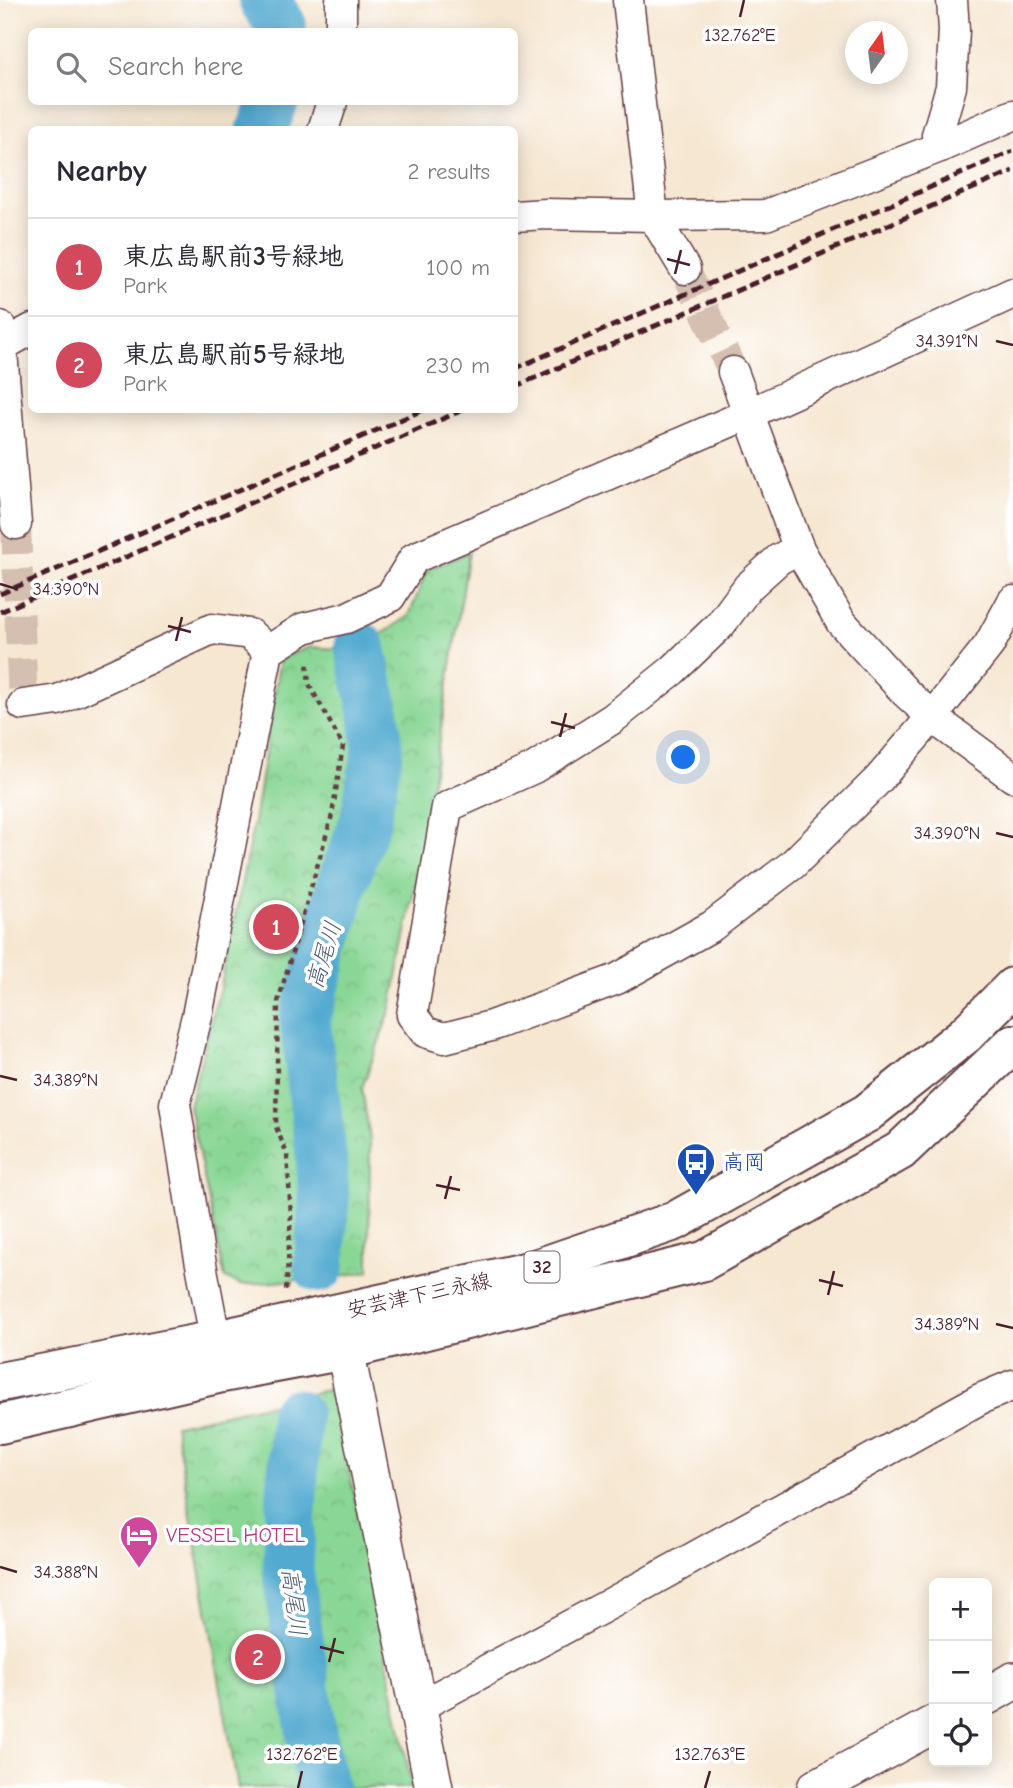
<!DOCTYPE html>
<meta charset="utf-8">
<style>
:root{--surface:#fff;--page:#f7f7f7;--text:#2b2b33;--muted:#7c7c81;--line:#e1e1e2;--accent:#d1495b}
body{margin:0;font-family:"Comic Neue","Klee One",sans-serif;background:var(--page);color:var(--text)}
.controls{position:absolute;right:21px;bottom:21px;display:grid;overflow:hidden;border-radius:10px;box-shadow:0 4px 18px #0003}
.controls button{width:63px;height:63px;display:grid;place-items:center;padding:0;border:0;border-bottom:2px solid var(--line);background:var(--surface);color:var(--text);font:35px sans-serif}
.compass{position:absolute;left:845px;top:21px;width:63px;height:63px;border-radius:50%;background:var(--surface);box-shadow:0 4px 18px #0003;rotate:14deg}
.you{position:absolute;left:684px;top:758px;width:24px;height:24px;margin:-18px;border:5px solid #fff;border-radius:50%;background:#1a73e8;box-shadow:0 0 0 10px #1a73e833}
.badge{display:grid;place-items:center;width:46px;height:46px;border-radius:50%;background:var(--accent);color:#fff;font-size:23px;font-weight:700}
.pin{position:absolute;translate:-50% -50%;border:4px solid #fff;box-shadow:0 2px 7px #0006}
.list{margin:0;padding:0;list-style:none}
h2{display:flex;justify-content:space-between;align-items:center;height:91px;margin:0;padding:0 28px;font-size:30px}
h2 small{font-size:23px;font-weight:400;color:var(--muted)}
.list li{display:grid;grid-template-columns:46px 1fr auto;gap:21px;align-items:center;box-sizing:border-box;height:98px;padding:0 28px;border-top:2px solid var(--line)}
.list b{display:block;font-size:26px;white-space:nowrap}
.list p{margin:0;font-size:23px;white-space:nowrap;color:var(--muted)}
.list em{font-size:23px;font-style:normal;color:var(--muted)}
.icon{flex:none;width:38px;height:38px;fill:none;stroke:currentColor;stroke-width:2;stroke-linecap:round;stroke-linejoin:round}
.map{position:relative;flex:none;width:1013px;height:1788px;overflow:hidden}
.search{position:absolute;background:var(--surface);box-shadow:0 4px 18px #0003;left:28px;top:28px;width:490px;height:77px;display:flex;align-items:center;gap:18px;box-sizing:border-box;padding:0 24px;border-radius:10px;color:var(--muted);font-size:26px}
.panel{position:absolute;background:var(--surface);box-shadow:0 4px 18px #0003;left:28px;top:126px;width:490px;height:287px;border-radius:10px}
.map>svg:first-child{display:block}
</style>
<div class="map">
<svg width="1013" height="1788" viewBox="0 0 1013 1788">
<defs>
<pattern id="park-crowns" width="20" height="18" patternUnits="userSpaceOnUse" patternTransform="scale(1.75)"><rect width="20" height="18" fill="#8ad795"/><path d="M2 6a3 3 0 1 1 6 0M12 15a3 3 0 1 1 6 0" fill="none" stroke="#79b881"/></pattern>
</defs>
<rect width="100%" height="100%" fill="#fff"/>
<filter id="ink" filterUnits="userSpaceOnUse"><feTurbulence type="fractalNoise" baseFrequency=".0143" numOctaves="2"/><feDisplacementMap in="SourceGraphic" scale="14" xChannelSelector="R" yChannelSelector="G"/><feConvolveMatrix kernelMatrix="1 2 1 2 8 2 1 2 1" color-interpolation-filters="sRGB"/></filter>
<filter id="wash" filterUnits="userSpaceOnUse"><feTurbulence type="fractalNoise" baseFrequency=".00686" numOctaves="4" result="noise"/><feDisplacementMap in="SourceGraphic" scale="28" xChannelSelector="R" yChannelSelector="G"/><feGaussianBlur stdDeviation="1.57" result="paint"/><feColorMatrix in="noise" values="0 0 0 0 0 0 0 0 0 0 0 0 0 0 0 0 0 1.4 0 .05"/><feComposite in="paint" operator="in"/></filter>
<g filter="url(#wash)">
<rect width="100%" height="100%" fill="#f6e7d1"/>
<!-- park -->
<g fill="url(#park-crowns)" stroke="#6a7b60" stroke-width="2">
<polygon points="469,552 419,866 391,1008 362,1088 370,1140 369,1271 331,1278 338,1197 327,1122 322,1036 323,1005 364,870 393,746 387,691 367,644 409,616 427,570"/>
<polygon points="309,647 349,650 364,732 350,818 332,877 294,1021 298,1091 316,1200 308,1279 240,1285 225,1278 189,1106 223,976 255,816 280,659"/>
<polygon points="333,1388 412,1788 238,1788 175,1425 288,1400"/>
</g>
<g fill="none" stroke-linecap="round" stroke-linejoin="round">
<!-- river -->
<g stroke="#53aad0" stroke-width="51">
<polyline points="264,0 281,25 281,32"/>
<polyline points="262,130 273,102"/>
<polyline points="319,1267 324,1199 321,1154 305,1020 341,887 365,821 378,749 373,707 360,647"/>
<polyline points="296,1414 288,1569 313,1746 323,1788"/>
</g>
</g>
</g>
<g filter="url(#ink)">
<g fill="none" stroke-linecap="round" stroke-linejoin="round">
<!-- minor-tunnel -->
<g stroke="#d4bfb0" stroke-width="30" stroke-dasharray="30 15" stroke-linecap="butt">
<polyline points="685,269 733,372"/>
<polyline points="16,524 23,705"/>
</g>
<!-- minor casing -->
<g stroke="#643d44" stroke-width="33">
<g id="minor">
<polyline points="628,0 653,216 685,269"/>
<polyline points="341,32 341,0"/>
<polyline points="323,130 332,102"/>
<polyline points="940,147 937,135 951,87 954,30 952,0"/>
<polyline points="514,216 546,214 653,216 766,215 940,147 1013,115"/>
<polyline points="0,326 16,524"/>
<polyline points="0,347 32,329"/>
<polyline points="733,372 799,549 841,622 906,693 932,717 1013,777"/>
<polyline points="799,549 779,559 748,587 720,625 673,670 612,719 534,768 447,807 412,1015 425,1032 444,1038 491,1026 617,979 712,926 792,865 879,779 932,717 989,645 1013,601"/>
<polyline points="23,705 58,700 212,629 250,634 268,651"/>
<polyline points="219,1359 198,1248 175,1104 197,1016 268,651 304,628 346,618 390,597 414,558 748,414 1013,293"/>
<polyline points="418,1707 606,1606 980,1399 1013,1385"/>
</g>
</g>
<!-- tertiary casing -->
<g stroke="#643d44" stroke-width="40">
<g id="tertiary">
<polyline points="345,1350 434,1788"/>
<polyline points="987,1696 1013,1681"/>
<polyline points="816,1788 934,1724"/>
</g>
</g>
<!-- primary casing -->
<g stroke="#643d44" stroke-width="42">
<g id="primary">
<polyline points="0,1382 216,1340 529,1271 675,1221 867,1113 965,1035 1013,987"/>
<polyline points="0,1424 222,1373 345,1350 704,1261 900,1151 1013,1044"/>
</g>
</g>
<!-- path -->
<polyline stroke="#643d44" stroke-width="4.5" stroke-dasharray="5 5" stroke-linecap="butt" points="286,1290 291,1216 287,1154 276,1127 278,1002 332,815 343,746 309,684 307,661"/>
<!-- minor -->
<use href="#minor" stroke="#fff" stroke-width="30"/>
<!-- tertiary -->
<use href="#tertiary" stroke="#fff" stroke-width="37"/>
<!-- primary -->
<use href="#primary" stroke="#fff" stroke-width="38"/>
<!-- rail -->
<g stroke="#4a1f2b" stroke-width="5" stroke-dasharray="10 5" stroke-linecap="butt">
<polyline points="514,369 1013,151"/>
<polyline points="514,387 1013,171"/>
<polyline points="0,594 423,410"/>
<polyline points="0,612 463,410"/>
</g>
</g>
</g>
<!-- ticks -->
<path fill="none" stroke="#4a1f2b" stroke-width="2.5" d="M740 17 744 0M667 259 690 265M675 274 681 250M996 341 1013 345M0 584 17 589M168 626 191 632M176 641 182 617M551 722 575 728M560 737 566 713M996 833 1013 837M0 1076 17 1080M436 1185 460 1190M445 1199 451 1176M819 1280 843 1286M828 1295 834 1271M996 1324 1013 1328M0 1567 17 1572M320 1647 344 1653M329 1662 335 1638M298 1788 302 1771M705 1788 710 1771"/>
<!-- icons -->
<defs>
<g id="bus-pin" transform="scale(2.0125)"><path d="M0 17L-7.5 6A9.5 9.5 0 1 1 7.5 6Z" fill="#1a4fb4" stroke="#fff"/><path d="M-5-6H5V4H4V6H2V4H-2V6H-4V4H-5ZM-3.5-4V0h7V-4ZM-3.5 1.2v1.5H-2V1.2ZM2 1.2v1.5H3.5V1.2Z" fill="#fff"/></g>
<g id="hotel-pin" transform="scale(2.0125)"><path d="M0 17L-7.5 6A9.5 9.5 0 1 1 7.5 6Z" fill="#d1479c" stroke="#fff"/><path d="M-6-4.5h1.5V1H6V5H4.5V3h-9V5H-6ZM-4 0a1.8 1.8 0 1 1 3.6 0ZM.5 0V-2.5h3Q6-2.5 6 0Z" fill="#fff"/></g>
</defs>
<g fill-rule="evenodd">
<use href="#bus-pin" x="696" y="1162"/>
<use href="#hotel-pin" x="139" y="1535"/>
</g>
<g text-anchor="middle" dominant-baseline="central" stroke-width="7" stroke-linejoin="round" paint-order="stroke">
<!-- shield labels -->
<rect fill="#fff" stroke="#80626b" stroke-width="2" x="524.5" y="1251.5" width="35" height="31" rx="5"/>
<g font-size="19" font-weight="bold" fill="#4a1f2b">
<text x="542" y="1267">32</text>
</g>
<!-- transit labels -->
<g font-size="21" fill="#164399" stroke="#fff" text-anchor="start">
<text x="723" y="1162">高岡</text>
</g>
<!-- street labels -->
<g font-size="21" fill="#4a1f2b" stroke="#fff">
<text transform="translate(419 1295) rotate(-12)">安芸津下三永線</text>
</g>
<!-- hotel labels -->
<g font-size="21" fill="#b23c85" stroke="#fff" text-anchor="start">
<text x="166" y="1535">VESSEL HOTEL</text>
</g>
<!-- water labels -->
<g font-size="23" font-style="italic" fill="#4e5e75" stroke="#fff">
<text transform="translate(324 955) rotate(-73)">高尾川</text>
<text transform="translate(294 1602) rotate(83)">高尾川</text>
</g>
</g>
<g font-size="18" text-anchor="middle" fill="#4a1f2b" stroke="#fff" stroke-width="7" stroke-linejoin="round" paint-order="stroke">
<text x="740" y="41">132.762°E</text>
<text x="947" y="347">34.391°N</text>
<text x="66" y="595">34.390°N</text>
<text x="947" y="839">34.390°N</text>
<text x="66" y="1086">34.389°N</text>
<text x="947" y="1330">34.389°N</text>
<text x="66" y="1578">34.388°N</text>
<text x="302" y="1760">132.762°E</text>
<text x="710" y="1760">132.763°E</text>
</g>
</svg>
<div class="controls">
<button>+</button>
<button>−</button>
<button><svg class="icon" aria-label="locate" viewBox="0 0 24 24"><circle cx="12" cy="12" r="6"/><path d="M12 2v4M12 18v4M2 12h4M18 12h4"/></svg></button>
</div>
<svg class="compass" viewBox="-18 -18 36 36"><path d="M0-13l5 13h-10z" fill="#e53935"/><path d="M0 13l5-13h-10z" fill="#7c7c81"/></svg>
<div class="you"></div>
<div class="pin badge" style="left:276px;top:927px">1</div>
<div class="pin badge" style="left:258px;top:1657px">2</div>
<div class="search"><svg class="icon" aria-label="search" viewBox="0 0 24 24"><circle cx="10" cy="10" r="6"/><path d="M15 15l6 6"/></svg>Search here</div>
<section class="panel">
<h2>Nearby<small>2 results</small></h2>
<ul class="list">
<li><span class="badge">1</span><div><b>東広島駅前3号緑地</b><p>Park</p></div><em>100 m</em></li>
<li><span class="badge">2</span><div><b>東広島駅前5号緑地</b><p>Park</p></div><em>230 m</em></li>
</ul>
</section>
</div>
